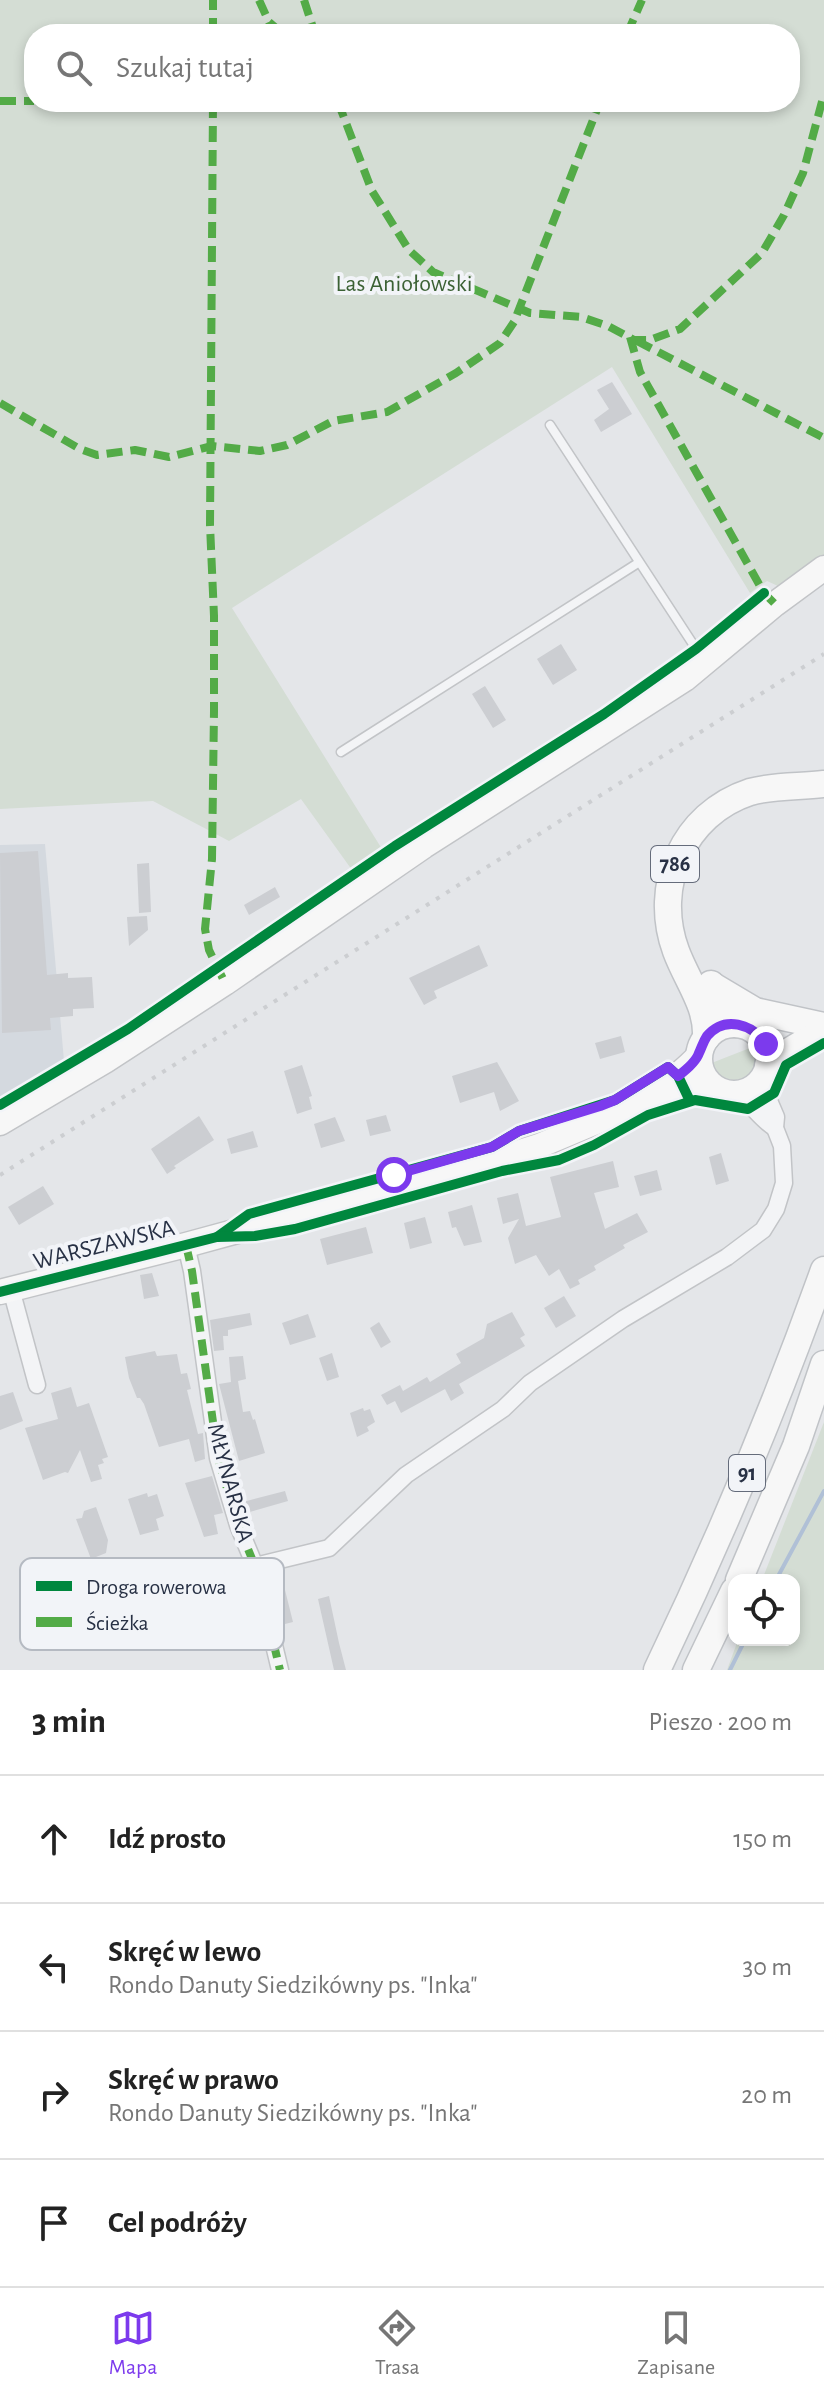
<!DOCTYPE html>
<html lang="pl">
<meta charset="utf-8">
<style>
:root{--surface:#fff;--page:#f6f6f6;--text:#222;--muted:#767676;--line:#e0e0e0;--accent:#7c3aed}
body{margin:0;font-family:"Alegreya Sans",sans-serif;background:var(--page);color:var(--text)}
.controls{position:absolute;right:24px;bottom:24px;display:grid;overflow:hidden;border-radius:16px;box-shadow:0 4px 12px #0003}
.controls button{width:72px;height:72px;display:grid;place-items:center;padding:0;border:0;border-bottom:2px solid var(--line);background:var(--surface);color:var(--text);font:40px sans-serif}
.stop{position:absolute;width:24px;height:24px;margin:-18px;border:6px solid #7c3aed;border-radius:50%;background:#fff}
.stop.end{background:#7c3aed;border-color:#fff;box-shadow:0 2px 8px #0008}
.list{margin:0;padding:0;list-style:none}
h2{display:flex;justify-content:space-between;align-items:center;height:104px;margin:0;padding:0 32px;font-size:34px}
h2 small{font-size:26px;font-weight:400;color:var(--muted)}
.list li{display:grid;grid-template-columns:52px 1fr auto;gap:24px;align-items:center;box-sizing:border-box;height:128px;padding:0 32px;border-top:2px solid var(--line)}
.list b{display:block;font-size:30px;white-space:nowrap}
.list p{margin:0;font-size:26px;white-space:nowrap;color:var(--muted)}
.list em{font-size:26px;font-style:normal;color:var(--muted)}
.icon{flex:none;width:44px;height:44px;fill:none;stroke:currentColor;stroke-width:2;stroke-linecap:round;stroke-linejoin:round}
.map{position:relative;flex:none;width:824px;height:1670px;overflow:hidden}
.search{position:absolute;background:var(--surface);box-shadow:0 4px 12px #0003;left:24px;right:24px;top:24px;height:88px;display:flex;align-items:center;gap:20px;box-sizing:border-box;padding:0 28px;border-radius:32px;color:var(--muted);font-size:30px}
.sheet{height:616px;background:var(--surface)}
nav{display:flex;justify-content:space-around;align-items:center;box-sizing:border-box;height:112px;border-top:2px solid var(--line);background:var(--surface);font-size:22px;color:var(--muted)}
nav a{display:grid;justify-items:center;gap:4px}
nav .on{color:var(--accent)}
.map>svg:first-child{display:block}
</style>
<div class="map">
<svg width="824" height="1670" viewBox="0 0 824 1670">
<rect width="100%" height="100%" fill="#e4e6e9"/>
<!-- built -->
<polygon fill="#d4d9df" points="45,844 64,1061 0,1099 0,845"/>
<!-- green -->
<g fill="#d4ddd4" fill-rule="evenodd">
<path d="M0 0H824V559L778 586 767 581 750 593 612 367 232 608 382 849 352 870 301 799 229 841 153 801 0 809ZM34 34H790V102H34Z"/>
<path d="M755 1046 759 1063C750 1091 719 1093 709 1064Z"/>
<polygon points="824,1422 824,1670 727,1670 738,1640 794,1640 794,1580 762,1580"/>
</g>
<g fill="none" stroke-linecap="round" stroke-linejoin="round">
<!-- stream -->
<g stroke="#b0c0d6" stroke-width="4">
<polyline points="776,1580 824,1491"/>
<polyline points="730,1670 745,1640"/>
</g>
</g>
<!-- building -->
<g fill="#ccced2">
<polygon points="612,382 632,414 601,432 594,420 609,409 597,390"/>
<polygon points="561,644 577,670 553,685 537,659"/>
<polygon points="485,686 506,720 493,728 472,694"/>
<polygon points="38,851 47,975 68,973 68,978 92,977 94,1008 73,1009 73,1016 50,1018 51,1030 2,1033 0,853"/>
<polygon points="149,863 151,912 139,913 137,864"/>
<polygon points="275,887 280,897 249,915 244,905"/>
<polygon points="147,916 148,930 129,946 127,917"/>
<polygon points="479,945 488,966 434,991 437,998 424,1005 409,978"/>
<polygon points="621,1036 625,1052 600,1059 595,1043"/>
<polygon points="497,1062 519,1101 500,1111 494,1092 460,1103 452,1076"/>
<polygon points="302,1065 312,1096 309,1097 312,1109 297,1114 284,1071"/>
<polygon points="386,1115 391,1131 370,1136 366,1120"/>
<polygon points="199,1116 214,1140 174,1166 176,1168 167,1174 151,1149"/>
<polygon points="335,1117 345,1141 321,1148 314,1124"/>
<polygon points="253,1131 258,1147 231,1154 227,1139"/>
<polygon points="721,1153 729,1181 716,1185 709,1157"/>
<polygon points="613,1161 619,1187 594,1193 605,1229 637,1213 648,1232 623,1245 625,1248 594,1266 596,1270 578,1280 580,1284 570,1289 559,1269 549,1276 536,1255 515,1264 508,1238 519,1219 503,1224 497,1198 518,1193 526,1226 561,1217 550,1177"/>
<polygon points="657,1170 662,1190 640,1196 634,1176"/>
<polygon points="43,1186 54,1204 19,1225 8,1207"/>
<polygon points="472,1205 482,1242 464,1246 456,1227 452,1228 448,1212"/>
<polygon points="425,1217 432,1243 410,1249 404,1223"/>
<polygon points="366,1227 373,1253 327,1265 320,1239"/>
<polygon points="152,1273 159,1296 144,1299 140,1275"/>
<polygon points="564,1296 576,1316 556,1328 544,1308"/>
<polygon points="512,1312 525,1335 520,1338 525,1346 459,1384 464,1393 451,1401 445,1389 401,1413 395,1401 387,1405 381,1395 400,1385 403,1391 427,1377 430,1382 461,1363 456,1354 484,1338 487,1324"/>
<polygon points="250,1313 252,1325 228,1330 228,1336 223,1336 224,1350 214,1351 210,1320"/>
<polygon points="308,1314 316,1337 290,1345 282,1323"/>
<polygon points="379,1322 391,1342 381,1348 370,1328"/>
<polygon points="155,1351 157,1356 177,1354 181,1374 187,1373 191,1389 187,1390 198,1434 203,1433 205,1459 195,1462 189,1439 159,1447 144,1404 140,1398 137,1398 129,1378 125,1357"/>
<polygon points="332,1353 339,1377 327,1381 319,1358"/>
<polygon points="243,1356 246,1379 238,1381 243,1412 250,1411 253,1420 255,1419 265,1453 239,1461 219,1384 231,1382 229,1357"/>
<polygon points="71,1387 77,1407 89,1403 108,1457 102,1459 104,1463 98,1465 102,1479 91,1482 80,1450 68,1473 65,1472 43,1480 25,1428 58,1419 51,1393"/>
<polygon points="13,1392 23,1421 0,1430 0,1396"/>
<polygon points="363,1408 364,1411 370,1409 375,1422 367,1427 369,1431 357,1437 350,1413"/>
<polygon points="212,1476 223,1513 214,1515 218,1534 204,1537 185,1483"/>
<polygon points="285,1491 288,1501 246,1513 243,1502"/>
<polygon points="147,1493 148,1497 157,1494 164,1516 156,1519 159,1530 140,1535 128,1499"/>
<polygon points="96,1507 108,1540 106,1553 91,1559 76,1519 82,1518 84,1511"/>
<polygon points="285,1590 293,1622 281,1625 273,1593"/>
<polygon points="329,1596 339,1643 346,1670 334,1670 318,1599"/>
</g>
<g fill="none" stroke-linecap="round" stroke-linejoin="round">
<!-- lane casing -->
<g stroke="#c2c4c7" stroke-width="11">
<g id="lane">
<polyline points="550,425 704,661"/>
<polyline points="341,752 638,563"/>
</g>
</g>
<!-- street casing -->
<g stroke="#c2c4c7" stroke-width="19">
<g id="street">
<path d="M737 1094C752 1104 761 1120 775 1128"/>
<polyline points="186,1245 192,1271 218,1458 238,1525 255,1566 280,1670"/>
<polyline points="11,1289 37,1385"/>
<polyline points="255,1566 329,1548 406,1475 503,1409 530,1383 623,1319 727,1257 763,1230 776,1209 784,1183 782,1146 775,1128 776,1117 764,1089 764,1078"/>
</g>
</g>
<!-- secondary casing -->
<g stroke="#c2c4c7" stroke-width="27">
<g id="secondary">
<polyline points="655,1098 666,1098 711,1086"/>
<polyline points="0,1123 105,1061 225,983 424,846 685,679 775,604 824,568"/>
<path d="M0 1292 186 1245 479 1165 539 1146 653 1098C666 1082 685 1072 699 1055"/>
</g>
</g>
<!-- primary casing -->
<g stroke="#c0c3c7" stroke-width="29">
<g id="primary">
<path d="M711 984C717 1004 716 1010 734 1024"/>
<polyline points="713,986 755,1011 824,1026"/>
<circle cx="734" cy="1059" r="35"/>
<path d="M706 1038C708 1006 687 981 676 951 652 886 683 814 750 792 774 785 800 787 824 784"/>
<path d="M768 1066C786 1051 806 1043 824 1029"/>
<polyline points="739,1580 796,1446 824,1364"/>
<path d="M657 1670C720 1539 775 1407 824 1270"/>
<polyline points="696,1670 734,1591"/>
</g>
</g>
<!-- path -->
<g stroke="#c5c7cc" stroke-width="3" stroke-dasharray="6 6" stroke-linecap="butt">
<polyline points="711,1107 735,1111"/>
<polyline points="604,1141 611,1145"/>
</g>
<!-- lane -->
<use href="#lane" stroke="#f3f4f6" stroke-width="8"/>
<!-- street -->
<use href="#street" stroke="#f3f4f6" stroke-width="16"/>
<!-- secondary -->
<use href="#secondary" stroke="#f7f7f7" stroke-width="24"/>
<!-- primary -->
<use href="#primary" stroke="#f7f7f7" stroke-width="26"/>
<!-- rail -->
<polyline stroke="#ccced1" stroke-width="4" stroke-dasharray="4 8" stroke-linecap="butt" points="0,1175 824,654"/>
<!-- quiet -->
<g stroke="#53ab47" stroke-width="8" stroke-dasharray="16 8" stroke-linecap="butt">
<polyline points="259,0 269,22 283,34"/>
<polyline points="304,0 315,34"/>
<polyline points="213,34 213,0"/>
<polyline points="627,34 642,0"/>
<polyline points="0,101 34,101"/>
<polyline points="50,102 111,105 141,102"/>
<polyline points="213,102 210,525 214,616 214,711 212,859 205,929 209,950 225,983"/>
<polyline points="338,102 372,191 409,250 433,272 530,313 581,317 608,326 634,340 650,340 680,329 762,253 784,215 803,173 824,94"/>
<polyline points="630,337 640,372 764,593 775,604"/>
<polyline points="637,341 824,438"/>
<polyline points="0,403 80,449 97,455 135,450 169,457 212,446 260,451 287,445 333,421 387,412 456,373 500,343 514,322 600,102"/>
<polyline points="186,1245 192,1271 218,1458 238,1525 255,1566 280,1670"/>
</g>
<!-- cycleway casing -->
<g stroke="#f2f4f8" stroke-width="15">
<g id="cycleway">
<polyline points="0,1105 128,1029 395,846 604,714 696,649 764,593"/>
<polyline points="217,1237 249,1214 492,1147 519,1131 615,1100 668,1067 678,1076 690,1101"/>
<polyline points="0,1292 217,1237 255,1236 295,1229 502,1171 559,1160 594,1145 648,1115 695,1100 748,1109 774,1093 786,1065 824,1043"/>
</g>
</g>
<!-- cycleway -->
<use href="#cycleway" stroke="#00873e" stroke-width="10"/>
</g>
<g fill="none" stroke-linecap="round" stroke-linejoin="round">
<!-- route -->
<path stroke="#7c3aed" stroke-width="10" d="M394 1175 492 1147 519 1131 600 1106 615 1100 668 1067 678 1076C686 1070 696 1062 699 1053 702 1047 703 1042 707 1036 725 1015 752 1024 766 1044"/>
</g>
<g text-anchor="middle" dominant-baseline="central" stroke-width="8" stroke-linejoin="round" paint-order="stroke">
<!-- shield labels -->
<g fill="#f2f4f8" stroke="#656c7b" stroke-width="2">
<rect x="651" y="846" width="48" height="36" rx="6"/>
<rect x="729" y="1455" width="36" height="36" rx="6"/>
</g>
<g font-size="22" font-weight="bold" fill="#283145">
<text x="675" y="864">786</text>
<text x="747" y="1473">91</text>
</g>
<!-- park labels -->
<g font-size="24" fill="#3b6134" stroke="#f2f4f8">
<text x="404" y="284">Las Aniołowski</text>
</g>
<!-- street labels -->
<g font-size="24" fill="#283145" stroke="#f2f4f8">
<text transform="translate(104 1245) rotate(-14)">WARSZAWSKA</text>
<text transform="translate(230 1483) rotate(75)">MŁYNARSKA</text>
</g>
</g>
<!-- legend -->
<rect x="20" y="1558" width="264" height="92" rx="12" fill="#f2f4f8" stroke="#b5bac2" stroke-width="2"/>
<rect x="36" y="1581" width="36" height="10" fill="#00873e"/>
<rect x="36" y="1617" width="36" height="10" fill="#53ab47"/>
<g font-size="22" fill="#283145">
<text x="86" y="1594">Droga rowerowa</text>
<text x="86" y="1630">Ścieżka</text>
</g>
</svg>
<div class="controls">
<button><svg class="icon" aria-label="locate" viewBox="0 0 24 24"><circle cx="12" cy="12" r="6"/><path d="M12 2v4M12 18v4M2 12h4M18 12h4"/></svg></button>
</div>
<div class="stop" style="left:394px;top:1175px"></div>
<div class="stop end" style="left:766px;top:1044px"></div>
<div class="search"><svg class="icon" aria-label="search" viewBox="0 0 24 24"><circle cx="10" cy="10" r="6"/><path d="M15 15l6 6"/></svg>Szukaj tutaj</div>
</div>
<section class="sheet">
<h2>3 min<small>Pieszo · 200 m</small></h2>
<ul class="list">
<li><svg class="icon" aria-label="ahead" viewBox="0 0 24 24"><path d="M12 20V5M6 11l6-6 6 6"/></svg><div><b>Idź prosto</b></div><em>150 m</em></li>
<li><svg class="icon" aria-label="left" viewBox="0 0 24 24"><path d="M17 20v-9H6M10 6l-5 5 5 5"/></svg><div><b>Skręć w lewo</b><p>Rondo Danuty Siedzikówny ps. &quot;Inka&quot;</p></div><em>30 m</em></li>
<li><svg class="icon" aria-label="right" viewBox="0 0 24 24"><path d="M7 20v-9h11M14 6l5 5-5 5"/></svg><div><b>Skręć w prawo</b><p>Rondo Danuty Siedzikówny ps. &quot;Inka&quot;</p></div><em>20 m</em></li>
<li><svg class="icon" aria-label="arrive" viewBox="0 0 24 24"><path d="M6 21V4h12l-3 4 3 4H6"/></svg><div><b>Cel podróży</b></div></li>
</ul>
</section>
<nav>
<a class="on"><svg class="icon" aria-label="map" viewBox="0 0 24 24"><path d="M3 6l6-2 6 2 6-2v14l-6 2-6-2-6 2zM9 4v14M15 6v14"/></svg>Mapa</a>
<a><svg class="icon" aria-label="directions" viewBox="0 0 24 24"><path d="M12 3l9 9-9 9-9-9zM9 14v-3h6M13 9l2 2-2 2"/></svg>Trasa</a>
<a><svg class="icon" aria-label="saved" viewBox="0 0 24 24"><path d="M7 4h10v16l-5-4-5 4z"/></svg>Zapisane</a>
</nav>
